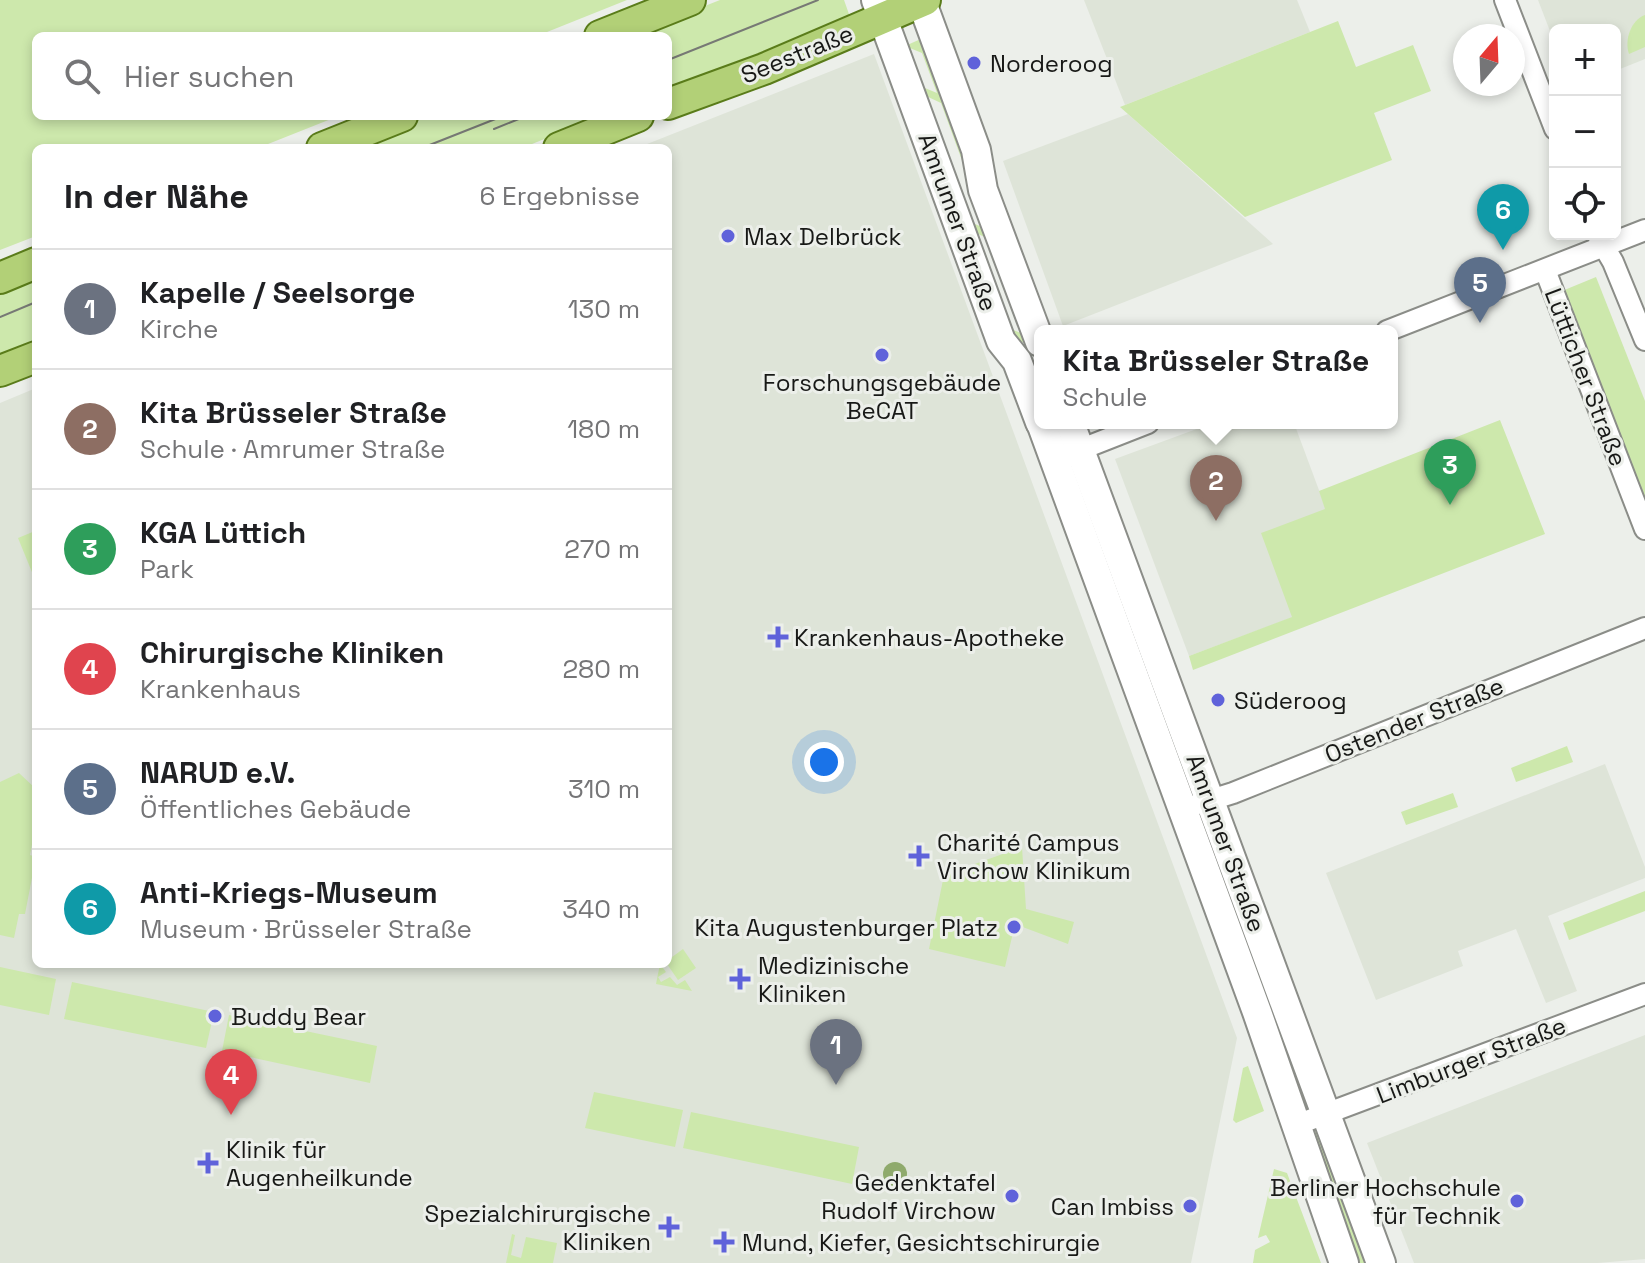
<!DOCTYPE html>
<html lang="de">
<meta charset="utf-8">
<style>
:root{--surface:#fff;--page:#f2f2f2;--text:#202124;--muted:#757577;--line:#e0e0e0;--accent:#b45309}
body{margin:0;font-family:"Space Grotesk",sans-serif;background:var(--page);color:var(--text)}
.controls{position:absolute;right:24px;top:24px;display:grid;overflow:hidden;border-radius:12px;box-shadow:0 4px 12px #0003}
.controls button{width:72px;height:72px;display:grid;place-items:center;padding:0;border:0;border-bottom:2px solid var(--line);background:var(--surface);color:var(--text);font:40px sans-serif}
.compass{position:absolute;left:1453px;top:24px;width:72px;height:72px;border-radius:50%;background:var(--surface);box-shadow:0 4px 12px #0003;rotate:19deg}
.you{position:absolute;left:824px;top:762px;width:28px;height:28px;margin:-20px;border:6px solid #fff;border-radius:50%;background:#1a73e8;box-shadow:0 0 0 12px #1a73e833}
.badge{display:grid;place-items:center;width:52px;height:52px;border-radius:50%;background:var(--accent);color:#fff;font-size:26px;font-weight:700}
.pin{position:absolute;translate:-50% -66px;filter:drop-shadow(0 2px 4px #0008)}
.pin::after{content:'';position:absolute;top:42px;width:28px;height:24px;background:inherit;clip-path:polygon(0 0,100% 0,50% 100%)}
.popup{position:absolute;left:1034px;top:325px;width:364px;height:104px;box-sizing:border-box;display:grid;place-content:center;border-radius:12px;background:var(--surface);filter:drop-shadow(0 2px 6px #0005);font-size:26px;white-space:nowrap;color:var(--muted)}
.popup b{font-size:30px;color:var(--text)}
.popup::after{content:'';position:absolute;left:50%;top:100%;margin-left:-16px;border:16px solid transparent;border-top-color:var(--surface)}
.list{margin:0;padding:0;list-style:none}
h2{display:flex;justify-content:space-between;align-items:center;height:104px;margin:0;padding:0 32px;font-size:34px}
h2 small{font-size:26px;font-weight:400;color:var(--muted)}
.list li{display:grid;grid-template-columns:52px 1fr auto;gap:24px;align-items:center;box-sizing:border-box;height:120px;padding:0 32px;border-top:2px solid var(--line)}
.list b{display:block;font-size:30px;white-space:nowrap}
.list p{margin:0;font-size:26px;white-space:nowrap;color:var(--muted)}
.list em{font-size:26px;font-style:normal;color:var(--muted)}
.icon{flex:none;width:44px;height:44px;fill:none;stroke:currentColor;stroke-width:2;stroke-linecap:round;stroke-linejoin:round}
.map{position:relative;flex:none;width:1645px;height:1263px;overflow:hidden}
.search{position:absolute;background:var(--surface);box-shadow:0 4px 12px #0003;left:32px;top:32px;width:640px;height:88px;display:flex;align-items:center;gap:20px;box-sizing:border-box;padding:0 28px;border-radius:12px;color:var(--muted);font-size:30px}
.panel{position:absolute;background:var(--surface);box-shadow:0 4px 12px #0003;left:32px;top:144px;width:640px;height:824px;border-radius:12px}
.map>svg:first-child{display:block}
</style>
<div class="map">
<svg width="1645" height="1263" viewBox="0 0 1645 1263">
<rect width="100%" height="100%" fill="#ecefea"/>
<!-- built -->
<g fill="#dee4d8">
<polygon points="1084,0 1297,0 1310,32 1125,105"/>
<polygon points="1538,0 1645,0 1645,59 1615,71 1615,30 1555,30 1555,44"/>
<polygon points="874,54 1237,1038 1191,1263 0,1263 0,403 36,388 36,964 668,964 668,148 637,148"/>
<polygon points="1128,114 1273,244 1063,326 1003,161"/>
<polygon points="1213,423 1294,423 1326,509 1293,617 1189,656 1115,459"/>
<polygon points="1605,764 1645,867 1645,878 1548,916 1577,991 1546,1003 1516,929 1458,951 1463,966 1376,1000 1326,873"/>
<polygon points="1645,1035 1645,1259 1598,1263 1414,1263 1367,1143"/>
</g>
<!-- green -->
<g fill="#cde8ac">
<polygon points="0,0 627,0 537,36 36,36 36,116 330,116 331,119 258,148 36,148 36,236 0,250"/>
<polygon points="720,0 844,0 850,17 668,90 668,36 629,36"/>
<path d="M1645 15V47L1629 54C1624 40 1631 20 1645 15Z"/>
<polygon points="1338,21 1356,67 1413,45 1431,91 1374,113 1392,160 1245,217 1120,107"/>
<polygon points="923,38 1040,354 1040,373 1030,345 1013,338 1009,328 1025,335 991,240 974,232 970,222 987,229 941,103 924,95 920,86 937,93 922,53 905,46"/>
<polygon points="428,116 602,116 522,148 349,148"/>
<polygon points="36,273 36,342 0,356 0,288"/>
<polygon points="1596,277 1645,401 1645,501 1562,291"/>
<polygon points="1500,420 1545,534 1193,670 1189,656 1292,617 1261,533 1325,509 1319,491"/>
<polygon points="35,531 36,535 36,582 18,538"/>
<polygon points="1567,746 1573,762 1516,782 1511,768"/>
<polygon points="19,773 36,789 36,824 30,855 36,857 25,914 19,914 14,938 0,935 0,782"/>
<polygon points="1453,793 1458,807 1406,825 1401,812"/>
<polygon points="1022,847 1026,909 1074,922 1068,944 1015,924 1005,967 929,949 944,875"/>
<polygon points="1645,891 1645,911 1569,940 1563,923"/>
<polygon points="683,949 696,968 678,980 667,964 668,960"/>
<polygon points="660,964 666,972 658,977 661,982 670,977 677,985 685,980 692,991 656,984"/>
<polygon points="0,967 56,979 49,1015 0,1005"/>
<polygon points="72,982 214,1012 206,1048 64,1019"/>
<polygon points="229,1015 377,1046 370,1083 222,1051"/>
<polygon points="1248,1066 1264,1111 1236,1123 1233,1120 1243,1068"/>
<polygon points="594,1092 683,1110 675,1147 585,1128"/>
<polygon points="691,1112 859,1147 852,1184 683,1148"/>
<polygon points="1324,1128 1375,1263 1356,1263 1309,1134"/>
<polygon points="1274,1169 1287,1173 1321,1263 1253,1263 1255,1250 1270,1242 1266,1235 1258,1238"/>
<polygon points="512,1234 515,1235 511,1255 521,1258 526,1237 557,1243 553,1263 506,1263"/>
</g>
<!-- water -->
<circle fill="#8faa6c" cx="895" cy="1174" r="12"/>
<g fill="none" stroke-linecap="round" stroke-linejoin="round">
<!-- street casing -->
<g stroke="#8b8d88" stroke-width="24">
<g id="street">
<polyline points="1505,0 1555,129"/>
<polyline points="1599,238 1613,262 1645,340"/>
<polyline points="1545,270 1645,529"/>
<polyline points="1387,331 1645,230"/>
<polyline points="1069,454 1148,423"/>
<polyline points="1198,804 1233,793 1645,628"/>
<polyline points="1296,1125 1645,994"/>
</g>
</g>
<!-- secondary casing -->
<g stroke="#8b8d88" stroke-width="32">
<g id="secondary">
<polyline points="876,0 1001,341 1017,361 1040,422"/>
<polyline points="921,0 976,150 983,190 1040,342"/>
<polyline points="1041,423 1257,1012 1344,1263"/>
<polyline points="1070,423 1381,1263"/>
</g>
</g>
<!-- primary casing -->
<g stroke="#5a7c1a" stroke-width="34">
<g id="primary">
<polyline points="600,36 690,0"/>
<polyline points="668,104 764,69 925,0"/>
<polyline points="322,148 402,116"/>
<polyline points="559,148 638,116"/>
<polyline points="0,278 36,263"/>
<polyline points="0,371 36,357"/>
</g>
</g>
<!-- street -->
<use href="#street" stroke="#fff" stroke-width="20"/>
<!-- secondary -->
<use href="#secondary" stroke="#fff" stroke-width="28"/>
<!-- primary -->
<use href="#primary" stroke="#b2d077" stroke-width="30"/>
<!-- tram -->
<g stroke="#777975" stroke-width="2">
<polyline points="668,60 818,0"/>
<polyline points="494,129 526,116"/>
<polyline points="422,148 503,116"/>
<polyline points="0,317 36,302"/>
</g>
</g>
<!-- markers -->
<g fill="#5f62da" stroke="#ecefea" stroke-width="3">
<circle cx="974" cy="63" r="8"/>
<circle cx="728" cy="236" r="8"/>
<circle cx="882" cy="355" r="8"/>
<path d="M774 625h8v8h8v8h-8v8h-8v-8h-8v-8h8z"/>
<circle cx="1218" cy="700" r="8"/>
<path d="M915 844h8v8h8v8h-8v8h-8v-8h-8v-8h8z"/>
<circle cx="1014" cy="927" r="8"/>
<path d="M736 967h8v8h8v8h-8v8h-8v-8h-8v-8h8z"/>
<circle cx="215" cy="1016" r="8"/>
<path d="M204 1151h8v8h8v8h-8v8h-8v-8h-8v-8h8z"/>
<circle cx="1012" cy="1196" r="8"/>
<circle cx="1517" cy="1201" r="8"/>
<circle cx="1190" cy="1206" r="8"/>
<path d="M665 1215h8v8h8v8h-8v8h-8v-8h-8v-8h8z"/>
<path d="M720 1230h8v8h8v8h-8v8h-8v-8h-8v-8h8z"/>
</g>
<g text-anchor="middle" dominant-baseline="central" stroke-width="6" stroke-linejoin="round" paint-order="stroke">
<!-- street labels -->
<g font-size="24" fill="#181917" stroke="#ecefea">
<text transform="translate(797 54) rotate(-22)">Seestraße</text>
<text transform="translate(958 222) rotate(70)">Amrumer Straße</text>
<text transform="translate(1586 377) rotate(69)">Lütticher Straße</text>
<text transform="translate(1414 720) rotate(-22)">Ostender Straße</text>
<text transform="translate(1226 843) rotate(70)">Amrumer Straße</text>
<text transform="translate(1471 1060) rotate(-21)">Limburger Straße</text>
</g>
<!-- poi labels -->
<g font-size="24" fill="#181917" stroke="#ecefea" text-anchor="start">
<text x="990" y="63">Norderoog</text>
<text x="744" y="236">Max Delbrück</text>
<text x="882" y="382" text-anchor="middle">Forschungsgebäude<tspan x="882" dy="28">BeCAT</tspan></text>
<text x="794" y="637">Krankenhaus-Apotheke</text>
<text x="1234" y="700">Süderoog</text>
<text x="937" y="842">Charité Campus<tspan x="937" dy="28">Virchow Klinikum</tspan></text>
<text x="998" y="927" text-anchor="end">Kita Augustenburger Platz</text>
<text x="758" y="965">Medizinische<tspan x="758" dy="28">Kliniken</tspan></text>
<text x="231" y="1016">Buddy Bear</text>
<text x="226" y="1149">Klinik für<tspan x="226" dy="28">Augenheilkunde</tspan></text>
<text x="996" y="1182" text-anchor="end">Gedenktafel<tspan x="996" dy="28">Rudolf Virchow</tspan></text>
<text x="1501" y="1187" text-anchor="end">Berliner Hochschule<tspan x="1501" dy="28">für Technik</tspan></text>
<text x="1174" y="1206" text-anchor="end">Can Imbiss</text>
<text x="651" y="1213" text-anchor="end">Spezialchirurgische<tspan x="651" dy="28">Kliniken</tspan></text>
<text x="742" y="1242">Mund, Kiefer, Gesichtschirurgie</text>
</g>
</g>
</svg>
<div class="controls">
<button>+</button>
<button>−</button>
<button><svg class="icon" aria-label="locate" viewBox="0 0 24 24"><circle cx="12" cy="12" r="6"/><path d="M12 2v4M12 18v4M2 12h4M18 12h4"/></svg></button>
</div>
<svg class="compass" viewBox="-18 -18 36 36"><path d="M0-13l5 13h-10z" fill="#e53935"/><path d="M0 13l5-13h-10z" fill="#757577"/></svg>
<div class="you"></div>
<div class="pin badge" style="left:836px;top:1085px;background:#6b7280">1</div>
<div class="pin badge" style="left:1216px;top:521px;background:#8d6e63">2</div>
<div class="popup"><b>Kita Brüsseler Straße</b>Schule</div>
<div class="pin badge" style="left:1450px;top:505px;background:#2e9e5b">3</div>
<div class="pin badge" style="left:231px;top:1115px;background:#e0444e">4</div>
<div class="pin badge" style="left:1480px;top:323px;background:#5c6f8a">5</div>
<div class="pin badge" style="left:1503px;top:250px;background:#0f9aa8">6</div>
<div class="search"><svg class="icon" aria-label="search" viewBox="0 0 24 24"><circle cx="10" cy="10" r="6"/><path d="M15 15l6 6"/></svg>Hier suchen</div>
<section class="panel">
<h2>In der Nähe<small>6 Ergebnisse</small></h2>
<ul class="list">
<li><span class="badge" style="background:#6b7280">1</span><div><b>Kapelle / Seelsorge</b><p>Kirche</p></div><em>130 m</em></li>
<li><span class="badge" style="background:#8d6e63">2</span><div><b>Kita Brüsseler Straße</b><p>Schule · Amrumer Straße</p></div><em>180 m</em></li>
<li><span class="badge" style="background:#2e9e5b">3</span><div><b>KGA Lüttich</b><p>Park</p></div><em>270 m</em></li>
<li><span class="badge" style="background:#e0444e">4</span><div><b>Chirurgische Kliniken</b><p>Krankenhaus</p></div><em>280 m</em></li>
<li><span class="badge" style="background:#5c6f8a">5</span><div><b>NARUD e.V.</b><p>Öffentliches Gebäude</p></div><em>310 m</em></li>
<li><span class="badge" style="background:#0f9aa8">6</span><div><b>Anti-Kriegs-Museum</b><p>Museum · Brüsseler Straße</p></div><em>340 m</em></li>
</ul>
</section>
</div>
